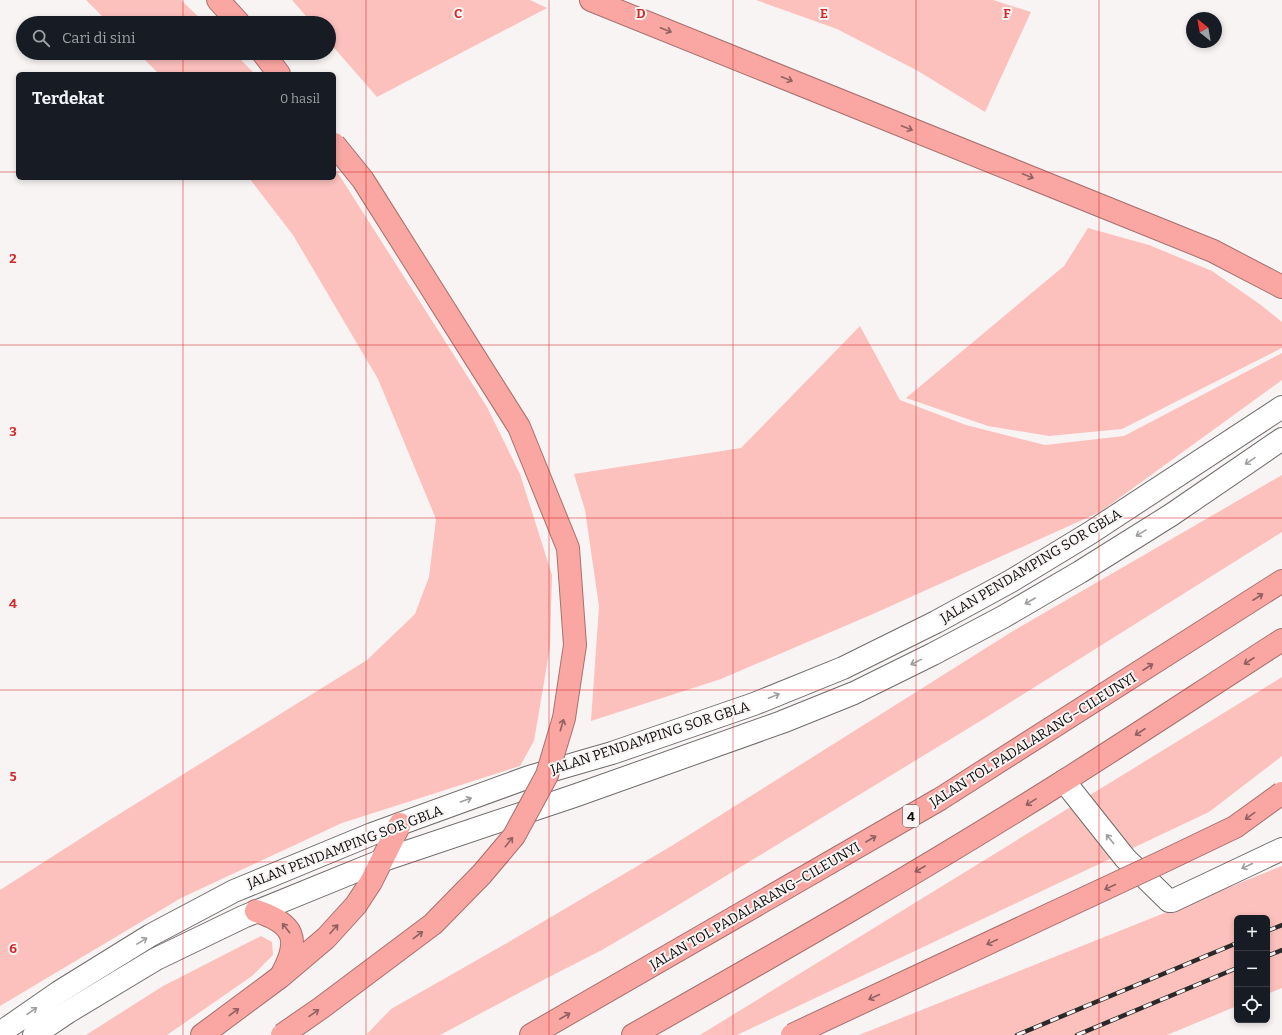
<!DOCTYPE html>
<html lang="id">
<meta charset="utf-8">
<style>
:root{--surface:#171b24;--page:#242831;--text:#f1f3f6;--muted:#9ea1a6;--line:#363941}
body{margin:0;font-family:Bitter,serif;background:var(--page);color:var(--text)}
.controls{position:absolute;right:12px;bottom:12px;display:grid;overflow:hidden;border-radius:6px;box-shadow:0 2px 6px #0003}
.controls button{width:36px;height:36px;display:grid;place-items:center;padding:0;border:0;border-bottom:1px solid var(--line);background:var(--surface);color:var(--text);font:20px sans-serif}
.compass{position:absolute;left:1186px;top:12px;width:36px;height:36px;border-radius:50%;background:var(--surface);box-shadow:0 2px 6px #0003;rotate:329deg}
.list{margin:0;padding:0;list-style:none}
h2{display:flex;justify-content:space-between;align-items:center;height:52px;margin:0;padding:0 16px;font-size:17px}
h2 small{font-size:13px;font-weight:400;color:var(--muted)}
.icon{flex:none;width:22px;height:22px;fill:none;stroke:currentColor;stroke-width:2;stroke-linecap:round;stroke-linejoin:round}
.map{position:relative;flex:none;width:1282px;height:1035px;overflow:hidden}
.search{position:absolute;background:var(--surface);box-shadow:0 2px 6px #0003;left:16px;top:16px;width:320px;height:44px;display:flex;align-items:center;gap:10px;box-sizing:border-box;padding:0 14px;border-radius:22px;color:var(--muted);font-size:15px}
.panel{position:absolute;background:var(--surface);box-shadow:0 2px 6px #0003;left:16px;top:72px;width:320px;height:108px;border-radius:6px}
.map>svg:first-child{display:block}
</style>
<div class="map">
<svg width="1282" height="1035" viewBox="0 0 1282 1035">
<rect width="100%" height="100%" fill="#f9f4f4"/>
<!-- green -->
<g fill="#fcc0bd">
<polygon points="86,0 181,0 205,23 109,23"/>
<polygon points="292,0 530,0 547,8 377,97 329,42 329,23 312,23"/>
<polygon points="756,0 993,0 1031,12 985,112 918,71 837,29"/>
<polygon points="138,53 234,53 255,74 159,74"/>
<polygon points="334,167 487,407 520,474 552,575 550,647 534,741 520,766 342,823 181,898 0,1006 0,890 108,821 367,660 415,614 429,577 436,519 378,379 293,235 249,178 334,178"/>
<polygon points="1088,228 1149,245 1212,271 1261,305 1282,322 1282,348 1122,429 1049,436 988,426 906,398 1064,266"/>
<polygon points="860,326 900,400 966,425 1045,445 1124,436 1282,353 1282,380 1100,512 873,614 721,679 591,721 599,606 585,510 574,474 741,448"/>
<polygon points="1282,475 1282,532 982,720 665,913 602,950 549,977 440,1035 366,1035 391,1009 512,940 673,845 1013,631"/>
<polygon points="1282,677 1282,756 1209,812 737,1035 700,1035"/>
<polygon points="1282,866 1282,988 1267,994 1267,918 1237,918 1237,1006 1167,1035 859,1035"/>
<polygon points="261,936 272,942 273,955 252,976 167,1035 86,1035 163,986"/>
</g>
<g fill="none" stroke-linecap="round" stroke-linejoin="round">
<!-- minor casing -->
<g stroke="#706c6c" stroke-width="24">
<g id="minor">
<polyline points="1064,781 1125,858 1169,901 1172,901 1282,849"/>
<polyline points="0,1033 59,992 151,935 234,891 372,834 529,777 612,753 754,704 843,668 936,622 1011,581 1090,533 1282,407"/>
<polyline points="34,1035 68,1012 156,959 243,917 383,860 574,796 782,722 854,693 933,654 1003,617 1080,572 1171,515 1282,439"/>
</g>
</g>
<!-- highway casing -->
<g stroke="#a7706e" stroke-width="24">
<g id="highway">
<polyline points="218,0 239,23"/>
<polyline points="591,0 1213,251 1282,287"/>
<polyline points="263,53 279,74"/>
<path d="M256 911C294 923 301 939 282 974"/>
<polyline points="202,1035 280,977 326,938 356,905 371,882 400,824"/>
<polyline points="531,1035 940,799 1282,581"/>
<path d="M633 1035C778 953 923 870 1064 781 1137 735 1209 687 1282 640"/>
</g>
</g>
<!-- minor -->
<use href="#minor" stroke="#fff" stroke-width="22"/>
<!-- highway -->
<use href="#highway" stroke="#faa6a3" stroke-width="22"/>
<!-- rail casing -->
<g stroke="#2b2a2a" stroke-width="4.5">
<g id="rail">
<polyline points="1267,931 1282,925"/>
<polyline points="1267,956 1282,950"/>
<polyline points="1017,1035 1237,943"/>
<polyline points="1077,1035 1237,968"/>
</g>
</g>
<!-- rail -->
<use href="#rail" stroke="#f9f4f4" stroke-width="3" stroke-dasharray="9" stroke-linecap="butt"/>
<!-- highway-bridge casing -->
<g stroke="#a7706e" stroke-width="24" stroke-linecap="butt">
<g id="highway-bridge">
<polyline points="282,1035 321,1008 433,924 482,874 514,836 547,775 564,718 575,645 568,548 519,427 363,180 334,144"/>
<polyline points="792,1035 1162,862 1235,827 1282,793"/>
</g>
</g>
<!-- highway-bridge -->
<use href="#highway-bridge" stroke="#faa6a3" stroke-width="22"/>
</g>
<!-- one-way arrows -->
<defs><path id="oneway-shaft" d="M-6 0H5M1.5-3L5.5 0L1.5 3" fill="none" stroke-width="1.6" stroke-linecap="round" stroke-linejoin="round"/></defs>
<g stroke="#906160">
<use href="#oneway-shaft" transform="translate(666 30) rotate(22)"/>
<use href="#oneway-shaft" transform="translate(787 79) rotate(22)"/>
<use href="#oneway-shaft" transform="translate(907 128) rotate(22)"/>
<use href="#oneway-shaft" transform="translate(1028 176) rotate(22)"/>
<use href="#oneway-shaft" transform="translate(1258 597) rotate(-33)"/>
<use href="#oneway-shaft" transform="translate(1249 661) rotate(147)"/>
<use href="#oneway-shaft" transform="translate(1148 667) rotate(-33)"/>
<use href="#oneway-shaft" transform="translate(562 725) rotate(-73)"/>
<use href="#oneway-shaft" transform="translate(1140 732) rotate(147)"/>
<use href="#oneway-shaft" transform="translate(1031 802) rotate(148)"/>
<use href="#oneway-shaft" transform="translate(1250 816) rotate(144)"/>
<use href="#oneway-shaft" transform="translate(871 839) rotate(-30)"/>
<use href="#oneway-shaft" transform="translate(509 842) rotate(-51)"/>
<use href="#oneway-shaft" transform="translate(920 869) rotate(150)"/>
<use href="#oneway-shaft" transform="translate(1110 887) rotate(155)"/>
<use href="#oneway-shaft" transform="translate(286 928) rotate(-128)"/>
<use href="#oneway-shaft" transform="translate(334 929) rotate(-48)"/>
<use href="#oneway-shaft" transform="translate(418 935) rotate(-37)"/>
<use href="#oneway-shaft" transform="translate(992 942) rotate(155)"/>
<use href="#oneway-shaft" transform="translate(874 997) rotate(155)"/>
<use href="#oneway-shaft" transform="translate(234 1012) rotate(-37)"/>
<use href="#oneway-shaft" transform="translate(314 1013) rotate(-35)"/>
<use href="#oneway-shaft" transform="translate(565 1016) rotate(-30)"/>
</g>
<g stroke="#9f9e9e">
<use href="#oneway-shaft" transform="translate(1250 461) rotate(146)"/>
<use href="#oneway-shaft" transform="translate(1141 533) rotate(148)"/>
<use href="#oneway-shaft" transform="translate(1030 601) rotate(150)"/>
<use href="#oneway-shaft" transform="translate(916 662) rotate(154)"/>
<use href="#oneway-shaft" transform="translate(774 696) rotate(-22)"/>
<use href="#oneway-shaft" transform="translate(466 800) rotate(-20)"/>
<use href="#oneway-shaft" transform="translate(1110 839) rotate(-129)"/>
<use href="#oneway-shaft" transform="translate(1247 866) rotate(155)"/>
<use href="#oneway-shaft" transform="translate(142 941) rotate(-32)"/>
<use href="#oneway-shaft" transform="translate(32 1011) rotate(-35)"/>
</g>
<!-- grid -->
<path fill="none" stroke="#d62828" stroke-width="1" stroke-opacity="0.55" d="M183 0V23M366 0V1035M549 0V1035M733 0V1035M916 0V1035M1099 0V1035M183 53V74M0 172H18M334 172H1282M183 178V1035M0 345H1282M0 518H1282M0 690H1282M0 862H1282"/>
<g text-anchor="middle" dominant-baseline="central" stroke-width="4" stroke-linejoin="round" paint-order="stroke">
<!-- shield labels -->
<rect fill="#f9f4f4" stroke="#545252" stroke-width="1" x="903" y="805" width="16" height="22" rx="3"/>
<g font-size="13" font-weight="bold" fill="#0e0d0d">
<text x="911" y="816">4</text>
</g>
<!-- street labels -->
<g font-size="14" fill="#0e0d0d" stroke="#f9f4f4">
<text transform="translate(1031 566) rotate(-31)">JALAN PENDAMPING SOR GBLA</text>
<text transform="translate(650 738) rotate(-18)">JALAN PENDAMPING SOR GBLA</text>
<text transform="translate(1033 740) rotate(-32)">JALAN TOL PADALARANG–CILEUNYI</text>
<text transform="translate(345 847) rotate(-21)">JALAN PENDAMPING SOR GBLA</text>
<text transform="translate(755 906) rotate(-30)">JALAN TOL PADALARANG–CILEUNYI</text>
</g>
</g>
<g font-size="13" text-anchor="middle" font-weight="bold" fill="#d62828" stroke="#f9f4f4" stroke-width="4" stroke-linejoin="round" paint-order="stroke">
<text x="458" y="18">C</text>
<text x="641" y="18">D</text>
<text x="824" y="18">E</text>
<text x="1007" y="18">F</text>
<text x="13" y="263">2</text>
<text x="13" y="436">3</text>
<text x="13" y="608">4</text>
<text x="13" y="781">5</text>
<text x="13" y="953">6</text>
</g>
</svg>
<div class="controls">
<button>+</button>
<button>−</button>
<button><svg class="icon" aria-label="locate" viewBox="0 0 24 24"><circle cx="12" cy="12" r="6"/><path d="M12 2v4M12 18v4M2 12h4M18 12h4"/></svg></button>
</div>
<svg class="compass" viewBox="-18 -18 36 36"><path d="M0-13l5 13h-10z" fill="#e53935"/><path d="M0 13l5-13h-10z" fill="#9ea1a6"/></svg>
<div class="search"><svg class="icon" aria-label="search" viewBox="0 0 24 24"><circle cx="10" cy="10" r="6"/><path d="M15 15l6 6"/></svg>Cari di sini</div>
<section class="panel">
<h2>Terdekat<small>0 hasil</small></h2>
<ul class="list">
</ul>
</section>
</div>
